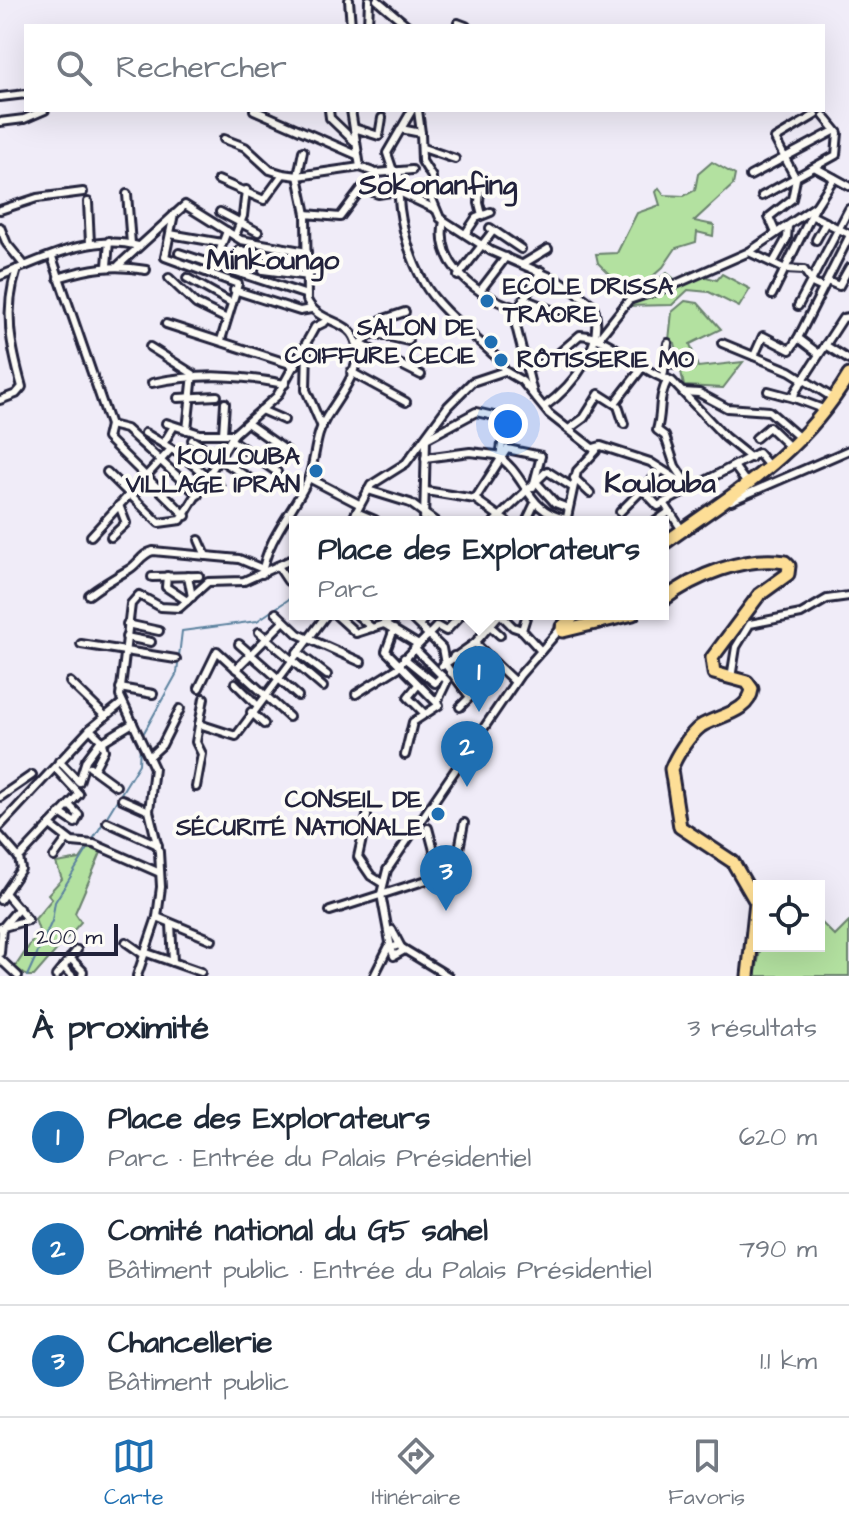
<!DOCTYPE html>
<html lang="fr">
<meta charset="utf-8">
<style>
:root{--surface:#fff;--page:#f6f6f7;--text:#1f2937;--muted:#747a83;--line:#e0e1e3;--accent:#1f6fb2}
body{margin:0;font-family:"Architects Daughter",sans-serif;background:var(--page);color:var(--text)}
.controls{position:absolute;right:24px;bottom:24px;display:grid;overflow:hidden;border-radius:0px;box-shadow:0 8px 32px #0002}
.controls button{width:72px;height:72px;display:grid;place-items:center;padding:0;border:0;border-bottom:2px solid var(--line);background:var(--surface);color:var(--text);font:40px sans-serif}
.scale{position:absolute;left:24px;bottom:20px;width:94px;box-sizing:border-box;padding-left:8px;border:4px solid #22223b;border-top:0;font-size:22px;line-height:28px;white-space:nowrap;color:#22223b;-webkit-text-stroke:6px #fdfcf7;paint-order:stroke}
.you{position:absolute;left:508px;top:424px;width:28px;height:28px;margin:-20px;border:6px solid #fff;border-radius:50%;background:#1a73e8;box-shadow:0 0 0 12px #1a73e833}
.badge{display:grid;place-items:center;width:52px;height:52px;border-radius:50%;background:var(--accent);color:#fff;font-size:26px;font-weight:700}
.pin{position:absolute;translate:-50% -66px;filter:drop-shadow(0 2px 4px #0008)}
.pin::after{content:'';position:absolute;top:42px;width:28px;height:24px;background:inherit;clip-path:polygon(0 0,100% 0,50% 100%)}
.popup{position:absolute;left:289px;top:516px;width:380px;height:104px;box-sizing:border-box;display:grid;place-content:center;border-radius:0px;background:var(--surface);filter:drop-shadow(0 2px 6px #0005);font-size:26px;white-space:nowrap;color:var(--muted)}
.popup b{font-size:30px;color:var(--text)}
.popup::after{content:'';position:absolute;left:50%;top:100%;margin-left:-16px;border:16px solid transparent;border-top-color:var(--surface)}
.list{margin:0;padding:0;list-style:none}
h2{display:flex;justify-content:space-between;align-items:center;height:104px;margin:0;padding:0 32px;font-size:34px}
h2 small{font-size:26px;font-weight:400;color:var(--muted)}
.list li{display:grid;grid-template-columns:52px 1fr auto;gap:24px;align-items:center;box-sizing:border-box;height:112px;padding:0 32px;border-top:2px solid var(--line)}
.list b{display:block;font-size:30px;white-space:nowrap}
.list p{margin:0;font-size:26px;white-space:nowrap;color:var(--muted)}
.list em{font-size:26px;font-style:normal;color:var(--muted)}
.icon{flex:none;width:44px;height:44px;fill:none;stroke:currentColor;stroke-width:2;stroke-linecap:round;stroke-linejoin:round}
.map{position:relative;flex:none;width:849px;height:976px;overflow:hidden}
.search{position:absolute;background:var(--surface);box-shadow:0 8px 32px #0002;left:24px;right:24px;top:24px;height:88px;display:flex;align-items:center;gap:20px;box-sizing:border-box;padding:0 28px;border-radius:0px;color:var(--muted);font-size:30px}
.sheet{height:440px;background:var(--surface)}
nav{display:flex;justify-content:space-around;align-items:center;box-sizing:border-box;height:112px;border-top:2px solid var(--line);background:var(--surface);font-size:22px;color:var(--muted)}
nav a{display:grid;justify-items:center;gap:4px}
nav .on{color:var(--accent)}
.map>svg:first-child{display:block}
</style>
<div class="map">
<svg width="849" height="976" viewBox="0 0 849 976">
<rect width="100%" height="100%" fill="#f0ecf8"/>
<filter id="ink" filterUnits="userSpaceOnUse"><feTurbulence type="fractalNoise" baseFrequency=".0125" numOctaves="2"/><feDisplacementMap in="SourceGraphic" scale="16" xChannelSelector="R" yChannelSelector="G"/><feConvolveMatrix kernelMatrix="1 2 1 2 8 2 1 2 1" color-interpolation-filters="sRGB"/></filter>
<g filter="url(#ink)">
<!-- green -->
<g fill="#b3e1a0" stroke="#6a826e" stroke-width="2">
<polygon points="712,162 735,175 733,185 694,221 714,225 713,236 697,232 696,242 676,248 663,267 631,296 598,263 596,254 617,253 637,213 660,205 656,192 659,188 664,195 684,196 695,190 698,174"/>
<polygon points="689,272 717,280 722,274 750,289 739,307 709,292 688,290 672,305 625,306 626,302 642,300 640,291 667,273 677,281"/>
<polygon points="685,301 698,303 721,329 690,344 698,367 743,362 723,388 684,386 675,343 669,340 672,312"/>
<polygon points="89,846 103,848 75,913 81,922 34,976 27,976 15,967 39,931 35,919 52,899 48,894 62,879 56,863 80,859"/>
<polygon points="819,920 835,936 849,922 849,976 755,976 761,946 819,946"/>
</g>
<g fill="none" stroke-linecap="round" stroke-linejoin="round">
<!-- stream -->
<g stroke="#5b829f" stroke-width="2">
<polyline points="142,736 177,673 182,631 257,621 295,595"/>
<polyline points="92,841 139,764 140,745"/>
<polyline points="27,976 52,921 55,902 89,847"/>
</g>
<!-- minor casing -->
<g stroke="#22223b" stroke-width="12">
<g id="minor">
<polyline points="349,0 351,26"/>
<polyline points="377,0 408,26"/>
<polyline points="368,26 369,0"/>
<polyline points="457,26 458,23 466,26"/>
<polyline points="0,97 26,94"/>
<polyline points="254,110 357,155"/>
<polyline points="329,110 330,118 356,143"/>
<polyline points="351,110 360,167 376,173 412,170"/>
<path d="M412 110 387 153 392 168 399 175C396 209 407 253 424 283 437 308 477 338 498 359L505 371"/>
<polyline points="0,122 24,119 45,110"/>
<polyline points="354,128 379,136 382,118"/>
<polyline points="401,129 421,133 418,110"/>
<path d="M421 133 422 161 432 177V199L440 218 491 251 562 282 593 305C607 345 573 386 544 407"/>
<polyline points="224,139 245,147 270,170 283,174 298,176 360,167"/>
<polyline points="423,148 455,159"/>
<polyline points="303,151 298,176 306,214"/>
<polyline points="816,168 849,186"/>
<polyline points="750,176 834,131"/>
<polyline points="218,180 264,200 283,174"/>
<polyline points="480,187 479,203 482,215"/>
<polyline points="127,194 131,244"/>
<polyline points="762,196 836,155 838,133 824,116"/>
<polyline points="88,202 90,243"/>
<polyline points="0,210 37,198 83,192"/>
<polyline points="220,212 258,232"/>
<polyline points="174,214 165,257 238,284 221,340"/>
<polyline points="813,216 849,234"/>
<path d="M444 221C434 267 481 297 518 309"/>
<polyline points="0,227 7,244 25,266"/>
<polyline points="490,228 521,249"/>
<polyline points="466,233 476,218 491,212"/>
<polyline points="776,233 769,217 792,199 796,179 775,139 815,115"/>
<polyline points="170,234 222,243"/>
<polyline points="235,236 243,216 246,190"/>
<polyline points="816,240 826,222"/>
<polyline points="239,250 271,255"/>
<polyline points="749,252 785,269 804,270 814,284 823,288"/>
<polyline points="179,253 307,295"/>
<polyline points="52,257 110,425 126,429 198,495"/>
<polyline points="215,263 227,231"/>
<polyline points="773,263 787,238 788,226"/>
<polyline points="523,264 548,249"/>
<polyline points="119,265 185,205 241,240 307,252"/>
<polyline points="107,266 109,241"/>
<polyline points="263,270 309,276"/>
<polyline points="243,274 252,252"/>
<path d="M0 276C44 259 91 233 138 246"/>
<polyline points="458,276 493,231"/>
<path d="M58 278C89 268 114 264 146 270"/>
<polyline points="169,278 196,304 227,319"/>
<polyline points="187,278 232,303"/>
<polyline points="827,281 839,286 849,268"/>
<polyline points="234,290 300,311 311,309"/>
<polyline points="480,291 506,257"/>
<polyline points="772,295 816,206"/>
<polyline points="524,299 554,311"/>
<polyline points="798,306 849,209"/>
<polyline points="563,317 595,311"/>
<polyline points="166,324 296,366"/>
<polyline points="373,333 381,320 405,312"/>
<polyline points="599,338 629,300 676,284 749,252 816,206 834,178"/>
<polyline points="668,343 663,378 672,381 725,437 751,458"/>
<polyline points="722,343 790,371 833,398"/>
<polyline points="360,344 421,375"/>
<polyline points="360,344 373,333 408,341"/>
<polyline points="825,345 849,360"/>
<polyline points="307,346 306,390 322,427"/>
<polyline points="150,347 193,374 187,430"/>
<polyline points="819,354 798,338 849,237"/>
<polyline points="754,356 763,336 790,350 798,338"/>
<polyline points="665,364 690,366"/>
<path d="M527 369 551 360 580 335C612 337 633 366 663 378"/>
<polyline points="351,372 406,402"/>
<path d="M668 379C657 400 663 409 657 430L665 436 675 466 689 487"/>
<path d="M152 383C198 373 239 375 285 384"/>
<polyline points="768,391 794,398"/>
<polyline points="683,392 699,393 727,408 769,411 801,439"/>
<polyline points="533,393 516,326 518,309 541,271"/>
<polyline points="178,398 217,396"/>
<path d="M0 400 16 394 22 387C11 347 3 311 17 269"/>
<polyline points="615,403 642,368"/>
<polyline points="261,410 284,420"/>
<polyline points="826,410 794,398 795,392 843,318 849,317"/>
<polyline points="166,423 200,434 234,434"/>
<polyline points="247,423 287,451"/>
<polyline points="110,425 107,438 186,516"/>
<polyline points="569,429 584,418 599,394 618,406 624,424"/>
<polyline points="145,433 180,454 220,487"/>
<polyline points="223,434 225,403"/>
<polyline points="756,438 769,427 791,448"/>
<polyline points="192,440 220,458"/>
<polyline points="231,440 277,472"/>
<polyline points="163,444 174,426"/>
<polyline points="594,448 601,446 650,462 686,485"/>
<path d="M425 458 470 452 496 455C527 474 526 512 566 519"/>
<polyline points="219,459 257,483"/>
<polyline points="734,466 748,485"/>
<polyline points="107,472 159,523 181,520 234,434 277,396 315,327 325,322"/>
<polyline points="309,478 359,504"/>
<polyline points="574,478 590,493"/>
<polyline points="537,483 555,503 568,508"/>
<polyline points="368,490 410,503 436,522"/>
<polyline points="643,490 658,506 758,453 770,467"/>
<polyline points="426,491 475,499 507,449 541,456 533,487"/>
<polyline points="475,499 507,522"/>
<polyline points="731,501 849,450"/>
<polyline points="664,503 682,530"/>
<polyline points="356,512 375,520"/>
<polyline points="620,512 662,470"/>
<polyline points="351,522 371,485 406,463 448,406 472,382 505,371 522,381 549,414 596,451 577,471 566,522"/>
<polyline points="424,522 426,439 476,412 521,422 502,444 500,457"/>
<polyline points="494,522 547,471 572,487"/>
<polyline points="526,522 534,505"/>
<polyline points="655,522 669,512"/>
<polyline points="91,536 171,449"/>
<polyline points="111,537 126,523 119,505"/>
<polyline points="199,540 206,556"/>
<polyline points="278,566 288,581"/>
<path d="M262 574C267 539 292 513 307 482 316 462 314 437 326 418 338 398 361 371 357 346 352 317 319 326 307 300L306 214 340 217 362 188 378 194 397 191 435 209"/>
<polyline points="167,576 166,587 187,601"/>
<polyline points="188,576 192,597"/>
<polyline points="152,577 199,576"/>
<path d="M89 595C102 585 114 578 128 570 139 564 141 554 153 551L239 559 263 569"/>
<polyline points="276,613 298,634 361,662"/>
<polyline points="335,614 356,633 384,624 417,644"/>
<polyline points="356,614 372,628"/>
<polyline points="407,614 442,648 445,664 470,697 460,707"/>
<polyline points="500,614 513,627 522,630"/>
<polyline points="527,614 522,630 541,651"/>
<polyline points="127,624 159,631"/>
<polyline points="384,624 398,614"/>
<polyline points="419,625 428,614"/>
<polyline points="490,626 500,635"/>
<polyline points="394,629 386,651 439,705 413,722 405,755"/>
<polyline points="259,632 323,687"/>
<polyline points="126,637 151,642"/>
<polyline points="81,644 176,659"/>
<polyline points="239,644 298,696"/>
<polyline points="414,648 447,681 437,702"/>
<polyline points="297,652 327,675"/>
<polyline points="454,656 461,668 483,651"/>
<polyline points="404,658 435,683 442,676"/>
<polyline points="401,663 437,626 446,631 462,614"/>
<polyline points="496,664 475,643 500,614"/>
<polyline points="442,666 475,643"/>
<polyline points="236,669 284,621"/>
<path d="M451 673C466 666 480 674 496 664L515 682"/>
<polyline points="731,678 736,647 750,624 801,614 827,599 849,596"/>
<polyline points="70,682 104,715"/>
<polyline points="235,683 257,705"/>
<polyline points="417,686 408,697 424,713"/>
<polyline points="120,688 153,694"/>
<polyline points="199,688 217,651 289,717"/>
<polyline points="356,694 401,666"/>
<polyline points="251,712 264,724"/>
<polyline points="199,724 236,736 327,614"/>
<polyline points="90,729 101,740 104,750 94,769"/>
<polyline points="102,742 133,723"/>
<polyline points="149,757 162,745 180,709"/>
<polyline points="59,761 79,782 86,760 101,740"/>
<polyline points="90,767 116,786"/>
<polyline points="196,787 202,754 196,742 204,698"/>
<polyline points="0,797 32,775"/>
<polyline points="122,799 149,811"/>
<polyline points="60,813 75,823 79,815 69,805"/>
<polyline points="367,816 358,857 371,876 382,883"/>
<polyline points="107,822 158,845"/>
<polyline points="50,825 72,842 94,844 160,873"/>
<polyline points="0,826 90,729 122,703"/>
<polyline points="428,828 441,877"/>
<polyline points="0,836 19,858"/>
<polyline points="54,857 67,839"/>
<polyline points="0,900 21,869 19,858 79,794 56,769"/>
<polyline points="330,911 455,871 464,823"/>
<polyline points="157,917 212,940"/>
<polyline points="171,924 173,962"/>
<polyline points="0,928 28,920 5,893"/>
<polyline points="392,930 403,951 394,956 391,948 399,945"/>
<polyline points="126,942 143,954"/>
<polyline points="391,948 381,894 387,870 520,675 562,627"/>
<polyline points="402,948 448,976"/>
<polyline points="144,952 201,972"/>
<polyline points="0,953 2,928 19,908"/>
<polyline points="70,958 83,971 82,976"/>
<polyline points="0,959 18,976"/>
<polyline points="63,967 72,976"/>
<polyline points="56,976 77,950"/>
<polyline points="137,976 157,917 161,887 159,852 149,811 154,768 120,696 131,604 139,595 161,607 179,608 208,582 244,581 295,558"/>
<polyline points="374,976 390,944"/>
</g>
</g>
<!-- highway casing -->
<g stroke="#22223b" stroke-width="17">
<g id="highway">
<path d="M663 544C737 491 801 455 849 375"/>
<path d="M663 600C695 575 744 556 785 562L789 566 788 574 759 595 712 658 714 673 747 682 752 689C749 713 718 715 701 726 689 735 676 756 671 769L680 827 733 862 756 902 748 976"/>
<polyline points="576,614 562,627 563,631 633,614"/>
</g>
</g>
<!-- minor -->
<use href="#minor" stroke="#fdfcf7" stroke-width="6"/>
<!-- highway -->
<use href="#highway" stroke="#fdde96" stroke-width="11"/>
</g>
</g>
<!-- markers -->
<g fill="#1f6fb2" stroke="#fdfcf7" stroke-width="3">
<circle cx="487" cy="301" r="8"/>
<circle cx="491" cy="342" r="8"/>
<circle cx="501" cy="360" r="8"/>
<circle cx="316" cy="471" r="8"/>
<circle cx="438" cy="814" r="8"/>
</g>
<g text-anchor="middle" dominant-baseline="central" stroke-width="8" stroke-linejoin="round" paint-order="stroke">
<!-- poi labels -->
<g font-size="24" font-weight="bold" fill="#22223b" stroke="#fdfcf7" text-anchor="end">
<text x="503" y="287" text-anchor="start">ECOLE DRISSA<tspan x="503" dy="28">TRAORE</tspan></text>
<text x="475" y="328">SALON DE<tspan x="475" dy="28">COIFFURE CECIE</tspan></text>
<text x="517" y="360" text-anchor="start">RÔTISSERIE MO</text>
<text x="300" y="457">KOULOUBA<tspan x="300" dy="28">VILLAGE IPRAN</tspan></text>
<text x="422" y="800">CONSEIL DE<tspan x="422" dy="28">SÉCURITÉ NATIONALE</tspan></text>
</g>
<!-- quarter labels -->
<g font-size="28" font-weight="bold" fill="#22223b" stroke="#fdfcf7">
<text x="438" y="185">Sokonanfing</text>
<text x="273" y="260">Minkoungo</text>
<text x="660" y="483">Koulouba</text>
</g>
</g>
</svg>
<div class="controls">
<button><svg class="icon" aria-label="locate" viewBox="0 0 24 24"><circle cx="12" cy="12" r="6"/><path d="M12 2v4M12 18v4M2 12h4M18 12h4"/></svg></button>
</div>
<div class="scale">200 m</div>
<div class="you"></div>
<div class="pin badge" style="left:479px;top:712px">1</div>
<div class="popup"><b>Place des Explorateurs</b>Parc</div>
<div class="pin badge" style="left:467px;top:787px">2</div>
<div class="pin badge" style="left:446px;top:911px">3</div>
<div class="search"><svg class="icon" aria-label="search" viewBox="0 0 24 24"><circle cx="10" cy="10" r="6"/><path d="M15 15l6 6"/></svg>Rechercher</div>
</div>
<section class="sheet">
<h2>À proximité<small>3 résultats</small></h2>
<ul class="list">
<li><span class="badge">1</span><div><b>Place des Explorateurs</b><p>Parc · Entrée du Palais Présidentiel</p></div><em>620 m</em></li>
<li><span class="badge">2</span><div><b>Comité national du G5 sahel</b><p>Bâtiment public · Entrée du Palais Présidentiel</p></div><em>790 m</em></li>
<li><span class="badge">3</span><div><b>Chancellerie</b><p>Bâtiment public</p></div><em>1.1 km</em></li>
</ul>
</section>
<nav>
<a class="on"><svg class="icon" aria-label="map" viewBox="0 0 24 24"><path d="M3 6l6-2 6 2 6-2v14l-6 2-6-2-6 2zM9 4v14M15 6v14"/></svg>Carte</a>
<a><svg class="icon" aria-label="directions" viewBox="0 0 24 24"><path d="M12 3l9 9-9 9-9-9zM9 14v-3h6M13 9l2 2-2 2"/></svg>Itinéraire</a>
<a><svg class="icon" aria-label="saved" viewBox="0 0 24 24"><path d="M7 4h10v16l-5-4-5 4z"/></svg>Favoris</a>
</nav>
